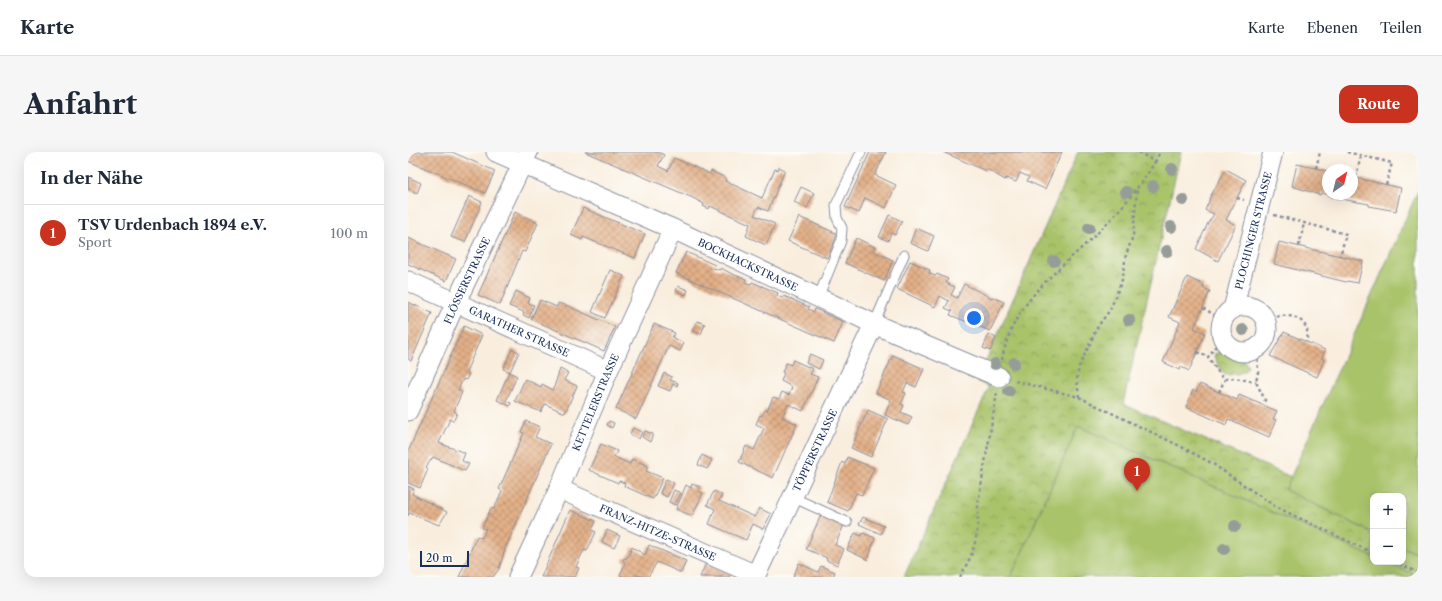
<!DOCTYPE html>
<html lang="de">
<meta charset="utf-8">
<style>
:root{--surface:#fff;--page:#f6f6f7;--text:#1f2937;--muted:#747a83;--line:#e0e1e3;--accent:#c8321e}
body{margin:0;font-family:"Libre Caslon Text",serif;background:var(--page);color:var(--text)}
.controls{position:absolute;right:12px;bottom:12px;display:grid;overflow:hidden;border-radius:8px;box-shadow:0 4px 16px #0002}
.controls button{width:36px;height:36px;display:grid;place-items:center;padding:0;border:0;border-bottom:1px solid var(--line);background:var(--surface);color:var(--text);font:20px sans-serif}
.compass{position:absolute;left:914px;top:12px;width:36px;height:36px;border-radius:50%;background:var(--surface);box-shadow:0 4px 16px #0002;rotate:35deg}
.scale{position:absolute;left:12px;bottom:10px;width:49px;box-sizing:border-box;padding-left:4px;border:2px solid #1b2f5e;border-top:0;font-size:11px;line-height:14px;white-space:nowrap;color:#1b2f5e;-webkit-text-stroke:3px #fdfcf7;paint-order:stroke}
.you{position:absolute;left:566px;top:166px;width:14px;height:14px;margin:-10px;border:3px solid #fff;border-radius:50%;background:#1a73e8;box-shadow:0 0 0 6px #1a73e833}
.badge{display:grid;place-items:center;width:26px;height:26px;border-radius:50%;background:var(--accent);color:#fff;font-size:13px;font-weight:700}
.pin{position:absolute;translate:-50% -33px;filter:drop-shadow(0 1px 2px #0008)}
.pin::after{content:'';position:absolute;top:21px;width:14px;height:12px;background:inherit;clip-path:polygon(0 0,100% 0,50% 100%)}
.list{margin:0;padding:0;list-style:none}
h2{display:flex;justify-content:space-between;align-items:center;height:52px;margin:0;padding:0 16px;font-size:17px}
h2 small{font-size:13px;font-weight:400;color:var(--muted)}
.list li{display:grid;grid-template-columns:26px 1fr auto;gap:12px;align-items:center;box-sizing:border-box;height:56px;padding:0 16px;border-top:1px solid var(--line)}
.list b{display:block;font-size:15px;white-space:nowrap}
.list p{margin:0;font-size:13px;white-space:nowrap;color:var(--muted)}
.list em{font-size:13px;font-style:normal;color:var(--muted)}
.map{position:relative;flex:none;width:1010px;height:425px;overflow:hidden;border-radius:12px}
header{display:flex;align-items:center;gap:24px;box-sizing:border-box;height:56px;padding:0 20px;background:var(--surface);border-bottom:1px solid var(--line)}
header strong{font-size:19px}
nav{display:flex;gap:22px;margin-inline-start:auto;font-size:14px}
.intro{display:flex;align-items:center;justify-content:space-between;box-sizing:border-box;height:96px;padding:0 24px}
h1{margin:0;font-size:28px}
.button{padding:10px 18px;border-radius:12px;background:var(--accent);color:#fff;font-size:14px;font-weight:700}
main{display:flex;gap:24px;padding:0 24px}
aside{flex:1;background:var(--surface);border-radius:12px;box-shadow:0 4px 16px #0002}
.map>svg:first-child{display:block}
</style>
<header>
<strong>Karte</strong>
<nav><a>Karte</a><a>Ebenen</a><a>Teilen</a></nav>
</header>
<div class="intro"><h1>Anfahrt</h1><a class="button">Route</a></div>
<main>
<aside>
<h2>In der Nähe<small></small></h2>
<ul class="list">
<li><span class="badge">1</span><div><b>TSV Urdenbach 1894 e.V.</b><p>Sport</p></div><em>100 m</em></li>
</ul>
</aside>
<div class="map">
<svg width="1010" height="425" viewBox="0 0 1010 425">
<defs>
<pattern id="park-crowns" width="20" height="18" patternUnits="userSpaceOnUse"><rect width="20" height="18" fill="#a8c369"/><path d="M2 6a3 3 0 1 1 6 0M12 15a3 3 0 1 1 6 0" fill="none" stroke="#889f5a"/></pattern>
<pattern id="building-cross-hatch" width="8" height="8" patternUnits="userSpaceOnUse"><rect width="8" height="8" fill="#e3b088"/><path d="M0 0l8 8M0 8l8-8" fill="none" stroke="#b79072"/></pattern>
</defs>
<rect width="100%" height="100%" fill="#fdfcf7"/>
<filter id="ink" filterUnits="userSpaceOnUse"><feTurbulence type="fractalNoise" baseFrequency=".025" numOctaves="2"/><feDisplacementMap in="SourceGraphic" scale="8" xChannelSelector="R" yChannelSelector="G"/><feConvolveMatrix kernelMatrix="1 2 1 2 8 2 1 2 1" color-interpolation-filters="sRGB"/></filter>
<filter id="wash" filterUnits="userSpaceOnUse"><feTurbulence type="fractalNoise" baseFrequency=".012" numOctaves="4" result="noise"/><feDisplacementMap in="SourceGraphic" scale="16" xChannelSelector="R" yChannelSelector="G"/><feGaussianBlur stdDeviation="0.9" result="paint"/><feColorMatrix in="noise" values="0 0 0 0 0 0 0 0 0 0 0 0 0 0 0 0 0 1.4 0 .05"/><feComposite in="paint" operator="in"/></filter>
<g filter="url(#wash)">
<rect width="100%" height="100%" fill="#f9eede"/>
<!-- grass -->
<g fill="#a8c369" stroke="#627964">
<polygon points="1010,39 1010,402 995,395 995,344 965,344 965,381 877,338"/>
<polygon points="670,274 965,405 965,410 977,410 1005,422 1004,425 603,425"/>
</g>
<!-- park -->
<g fill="url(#park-crowns)" stroke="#627964">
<polygon points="670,0 773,0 715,252 883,325 877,338 965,381 965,405 670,274 603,425 496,425 581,235 569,229"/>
<path d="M811 200 835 207 840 215C836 222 825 223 818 223L814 220 806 205 807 202Z"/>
<polygon points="995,395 1010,402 1010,425 1004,425 1005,422 977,410 995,410"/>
</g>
<g id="blocks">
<!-- building -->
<g fill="url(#building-cross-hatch)">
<polygon points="0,0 44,0 87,19 77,41 0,9"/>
<polygon points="177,0 250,0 256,3 250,14 260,19 266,6 302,22 303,19 318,26 317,29 354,46 367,17 370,18 371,15 377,18 360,59 350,55 346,63 367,72 358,93 338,84 342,72 302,54 301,57 295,54 296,52 285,46"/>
<polygon points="462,0 478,0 467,23 488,33 478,56 457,46 451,61 437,55"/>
<polygon points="535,0 654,0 637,37 619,29 621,25 612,21 608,30 598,26 597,28 579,17 578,19"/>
<polygon points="889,12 920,19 920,42 944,42 944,25 993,36 988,59 961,54 961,52 922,45 923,43 913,41 912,43 884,34"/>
<polygon points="818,17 838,28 818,68 828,73 810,109 788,97 800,71 806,62 797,58 802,47 801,47"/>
<polygon points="0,25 13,31 9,41 0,37"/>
<polygon points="393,35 406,41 399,56 386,50"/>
<polygon points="61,44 74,50 57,90 43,85"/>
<polygon points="175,56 237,82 227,106 175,85 174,88 163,83"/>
<polygon points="107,60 130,71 117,100 114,99 92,153 70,143"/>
<polygon points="481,63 494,69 487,83 483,81 480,89 471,85"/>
<polygon points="391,65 430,82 419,106 380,89"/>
<polygon points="508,76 526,84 520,99 502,91"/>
<polygon points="0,86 48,107 38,129 0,112"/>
<polygon points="448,86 467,95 465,99 485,108 476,129 437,111"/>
<polygon points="871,90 955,109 950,131 939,129 938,130 866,112"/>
<polygon points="278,100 307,113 305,116 312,118 313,116 324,122 338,127 337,130 339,131 343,132 344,130 370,141 369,144 375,146 376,144 401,155 400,157 406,160 407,157 435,170 426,191 268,121"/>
<polygon points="502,109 522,118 521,121 527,124 529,122 540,127 538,131 547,135 543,143 549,146 556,132 584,146 585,145 596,150 582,179 542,163 544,159 537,156 541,149 532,144 527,155 489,137"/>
<polygon points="202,118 216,124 197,166 184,160"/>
<polygon points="779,125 796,133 795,136 802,139 786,176 797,181 781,219 773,215 772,218 755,210 772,170 761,165"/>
<polygon points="270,134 280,138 278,143 268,139"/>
<polygon points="108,139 122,146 120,151 126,153 121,166 115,163 116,160 101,154"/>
<polygon points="132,148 149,155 150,151 160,154 207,175 196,199 123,167"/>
<polygon points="0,150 24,161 3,209 0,207"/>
<polygon points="289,169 297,172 293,182 284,179"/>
<polygon points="246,172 267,181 264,185 276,191 272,199 261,194 228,267 208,257"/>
<polygon points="56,174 74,183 58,220 61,222 58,228 55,227 50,238 54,240 46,259 49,261 46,268 42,267 31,291 57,301 54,309 61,312 57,319 25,305 18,315 20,317 12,336 0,331 0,300"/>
<polygon points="876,180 917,198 914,206 916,208 909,225 862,204"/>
<polygon points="581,182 588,186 582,199 575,196"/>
<polygon points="104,197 111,200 102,220 95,217"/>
<polygon points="402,202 415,208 411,217 398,211"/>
<polygon points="485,203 516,217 508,235 499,231 495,240 498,241 493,252 496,253 493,260 504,265 500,273 477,263 483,248 468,241"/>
<polygon points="385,208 405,217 402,222 410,225 395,259 380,252 374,265 389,272 365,326 331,310 338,294 346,298 356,276 348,272 352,263 354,264 357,258 359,259 365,245 371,247 374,240 381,243 384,235 373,229 376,221 374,220 378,211 383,213"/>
<polygon points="152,217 160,221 156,228 169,234 157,261 137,252 133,260 107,249 117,227 133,235 134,232 145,238"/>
<polygon points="101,220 109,224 98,249 103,251 102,254 89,248"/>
<polygon points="256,221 264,225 262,228 270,231 269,234 265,232 262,239 250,234"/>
<polygon points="792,232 829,248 831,243 869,259 865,267 868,268 861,285 825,269 820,267 818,273 778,255 785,238 788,240"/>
<polygon points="460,258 480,267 463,305 443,296"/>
<polygon points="118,269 132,275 127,285 143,292 97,397 91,417 85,425 51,425 69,384 74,386 78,377 74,376 83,356 86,357 94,339 91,337 116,281 113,280"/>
<polygon points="201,269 206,271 204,276 199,273"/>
<polygon points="225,276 234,280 231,287 222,282"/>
<polygon points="237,279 245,282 242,290 234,285"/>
<polygon points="193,292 209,299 206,305 222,312 224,307 240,314 238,319 255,326 245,347 216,334 217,331 211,329 210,331 181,318"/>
<polygon points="294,303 304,308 299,317 290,313"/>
<polygon points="439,305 466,316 454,343 448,341 440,359 419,350 434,310 437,312"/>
<polygon points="258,327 266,331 259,345 252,341"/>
<polygon points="284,332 292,335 290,339 295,341 284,364 268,357 278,333 283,336"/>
<polygon points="0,334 6,337 4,342 39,360 31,373 1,361 0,364"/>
<polygon points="266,338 273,341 267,353 261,350"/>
<polygon points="306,339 314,343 311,349 347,365 351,356 363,362 355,377 345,372 338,388 301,372 307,357 299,353"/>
<polygon points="162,358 188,369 184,378 188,380 179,399 176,398 172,406 168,415 171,416 167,425 133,425"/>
<polygon points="413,363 436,373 427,393 436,397 429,413 418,408 419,406 398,397"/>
<polygon points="455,365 476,374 473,382 451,372"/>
<polygon points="199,378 212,384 206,396 194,390"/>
<polygon points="447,381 453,384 455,381 467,386 460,408 439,398"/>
<polygon points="241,393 278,409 273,421 249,410 240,425 228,423 227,425 216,425 212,423 217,412 215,407 220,405 224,395 237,403"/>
<polygon points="298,411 323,422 321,425 292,425"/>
<polygon points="391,411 410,420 413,414 427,420 425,425 385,425"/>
</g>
</g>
</g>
<g filter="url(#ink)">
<use href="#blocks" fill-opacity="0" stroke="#8a8e9e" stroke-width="1"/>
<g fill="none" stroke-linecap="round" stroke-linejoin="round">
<!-- lane casing -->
<g stroke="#8a8e9e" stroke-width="11">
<g id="lane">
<polyline points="410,146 433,89 434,76 429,66 428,53 453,0"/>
<polyline points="466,172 496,103"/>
<polyline points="384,345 439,370"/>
</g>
</g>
<!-- street casing -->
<g stroke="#8a8e9e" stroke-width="21">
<g id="street">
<path id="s1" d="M88 0 265 77 466 172 591 225"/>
<path id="s2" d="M0 129 200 219"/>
<circle cx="836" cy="177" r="23"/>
<path id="s3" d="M825 157 865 0"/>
<path id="s4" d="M0 259 48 150 120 0"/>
<path id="s5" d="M151 337 348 423"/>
<path id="s6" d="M110 425 151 337 200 219 265 77"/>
<path id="s7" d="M347 425 466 172"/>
</g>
</g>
<!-- path -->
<g stroke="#8a8e9e" stroke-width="2.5" stroke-dasharray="3 3" stroke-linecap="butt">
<polyline points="939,0 984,11 978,33"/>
<polyline points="747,10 752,0"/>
<polyline points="908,16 912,0"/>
<polyline points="948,25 953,3"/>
<polyline points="829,46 836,48"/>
<polyline points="866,63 938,82 932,104"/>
<polyline points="891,94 896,71"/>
<polyline points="795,156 810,165"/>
<path d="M858 170C862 168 867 164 873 164 890 162 904 173 898 190"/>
<polyline points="815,184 800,205 813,224 817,227 827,226 848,230"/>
<polyline points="849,195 850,220 848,230 857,248 855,253"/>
<polyline points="789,200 800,205"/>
<path d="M594 208C606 142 660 114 702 68 719 50 734 31 747 10L731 0"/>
<polyline points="607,229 671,245 687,253 772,294 805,312 868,355 965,401"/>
<polyline points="811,240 817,227"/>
<polyline points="671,245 669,227 671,215 690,174 702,158 714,128 718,103 725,84 729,38"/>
<polyline points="986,410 1010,420"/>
<polyline points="552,425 563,404 567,391 570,374 570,351 589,241"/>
</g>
<!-- lane -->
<use href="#lane" stroke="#fff" stroke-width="9"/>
<!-- street -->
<use href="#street" stroke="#fff" stroke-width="19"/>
</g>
<!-- trees -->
<g fill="#969d99">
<circle cx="764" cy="17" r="6"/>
<circle cx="745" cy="34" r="6"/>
<circle cx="718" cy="40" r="6"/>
<circle cx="775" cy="48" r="6"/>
<circle cx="763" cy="75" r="6"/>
<circle cx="681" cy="76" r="6"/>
<circle cx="759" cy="99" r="6"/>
<circle cx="646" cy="109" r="6"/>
<circle cx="721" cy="168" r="6"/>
<circle cx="835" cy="178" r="6"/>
<circle cx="606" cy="211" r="6"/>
<circle cx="587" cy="212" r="6"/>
<circle cx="601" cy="239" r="6"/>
<circle cx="827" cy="374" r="6"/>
<circle cx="816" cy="397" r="6"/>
</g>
</g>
<g text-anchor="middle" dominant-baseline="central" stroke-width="3.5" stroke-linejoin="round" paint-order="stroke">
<!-- street labels -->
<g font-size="10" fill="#1b2f5e" stroke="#fdfcf7">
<text stroke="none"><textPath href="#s3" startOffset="81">PLOCHINGER STRASSE</textPath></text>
<text stroke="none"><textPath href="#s1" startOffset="276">BOCKHACKSTRASSE</textPath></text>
<text stroke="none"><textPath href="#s4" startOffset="143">FLÖSSERSTRASSE</textPath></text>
<text stroke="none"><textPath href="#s2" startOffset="122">GARATHER STRASSE</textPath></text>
<text stroke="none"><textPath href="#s6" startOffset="191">KETTELERSTRASSE</textPath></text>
<text stroke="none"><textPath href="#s7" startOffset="140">TÖPFERSTRASSE</textPath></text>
<text stroke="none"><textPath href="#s5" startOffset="108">FRANZ-HITZE-STRASSE</textPath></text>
</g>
</g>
</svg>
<div class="controls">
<button>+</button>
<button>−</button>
</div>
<svg class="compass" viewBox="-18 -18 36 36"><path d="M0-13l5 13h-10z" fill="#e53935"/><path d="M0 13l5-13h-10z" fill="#747a83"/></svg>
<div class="scale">20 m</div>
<div class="you"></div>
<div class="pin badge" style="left:729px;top:339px">1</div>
</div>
</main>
